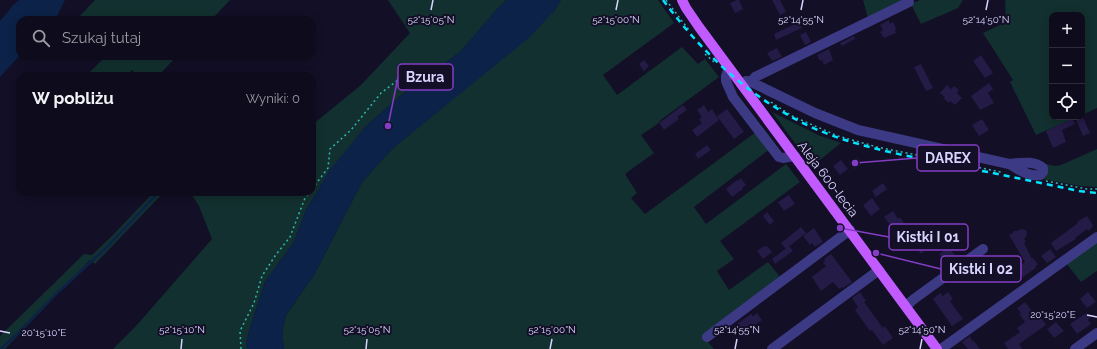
<!DOCTYPE html>
<html lang="pl">
<meta charset="utf-8">
<style>
:root{--surface:#0e0b1c;--page:#1c1929;--text:#f1f3f6;--muted:#9b9ba3;--line:#2e2b3b}
body{margin:0;font-family:Raleway,sans-serif;background:var(--page);color:var(--text)}
.controls{position:absolute;right:12px;top:12px;display:grid;overflow:hidden;border-radius:8px;box-shadow:0 2px 10px #0003}
.controls button{width:36px;height:36px;display:grid;place-items:center;padding:0;border:0;border-bottom:1px solid var(--line);background:var(--surface);color:var(--text);font:20px sans-serif}
.list{margin:0;padding:0;list-style:none}
h2{display:flex;justify-content:space-between;align-items:center;height:52px;margin:0;padding:0 16px;font-size:17px}
h2 small{font-size:13px;font-weight:400;color:var(--muted)}
.icon{flex:none;width:22px;height:22px;fill:none;stroke:currentColor;stroke-width:2;stroke-linecap:round;stroke-linejoin:round}
.map{position:relative;flex:none;width:1097px;height:349px;overflow:hidden}
.search{position:absolute;background:var(--surface);box-shadow:0 2px 10px #0003;left:16px;top:16px;width:300px;height:44px;display:flex;align-items:center;gap:10px;box-sizing:border-box;padding:0 14px;border-radius:12px;color:var(--muted);font-size:15px}
.panel{position:absolute;background:var(--surface);box-shadow:0 2px 10px #0003;left:16px;top:72px;width:300px;height:124px;border-radius:12px}
.map>svg:first-child{display:block}
</style>
<div class="map">
<svg width="1097" height="349" viewBox="0 0 1097 349">
<rect width="100%" height="100%" fill="#130f26"/>
<!-- green -->
<g fill="#12302f">
<polygon points="95,0 230,0 211,20 81,20 78,18"/>
<polygon points="388,0 507,0 498,8 461,51 431,74 414,84 365,127 306,210 294,242 265,282 249,331 246,343 247,349 113,349 136,326 212,239 199,206 190,192 312,192 312,125 361,85 410,33"/>
<polygon points="561,0 658,0 674,23 603,75 617,95 682,47 698,64 705,59 719,77 662,119 656,125 641,135 654,153 625,174 637,193 631,198 645,214 756,132 770,149 694,207 706,224 786,164 800,182 720,241 734,259 717,271 729,290 768,262 781,278 704,337 714,349 284,349 283,341 283,328 286,315 314,275 362,182 391,150 554,11"/>
<polygon points="863,0 905,0 868,18"/>
<polygon points="920,0 963,0 958,8 921,24 911,4"/>
<polygon points="1005,0 1097,0 1097,108 1082,115 1082,15 1052,15 1052,117 1077,117 1036,135 1010,82 1013,80 983,33 1006,22"/>
<polygon points="106,56 177,56 158,76 138,76 132,70 126,76 86,76"/>
<polygon points="772,112 818,135 841,143 812,166"/>
<polygon points="1097,149 1097,187 1080,186 1042,179 1046,164 1056,166 1061,165"/>
<polygon points="154,192 164,192 95,264 90,260 5,349 0,349 0,336 84,254 92,255 112,236"/>
<polygon points="1097,242 1097,271 1081,282 1066,263"/>
</g>
<!-- water -->
<g fill="#0c2248">
<polygon points="19,0 65,0 57,16 53,20 20,20 20,55 0,77 0,21 14,4"/>
<polygon points="507,0 561,0 554,11 530,37 391,150 362,182 314,275 286,315 283,328 283,341 284,349 247,349 246,343 249,331 265,282 294,242 306,210 329,171 365,127 414,84 431,74 461,51 498,8"/>
</g>
<g fill="none" stroke-linecap="round" stroke-linejoin="round">
<!-- stream -->
<polyline stroke="#0c2248" stroke-width="2.5" points="1,349 17,334 54,296 106,248 159,192"/>
</g>
<!-- building -->
<g fill="#241b47">
<polygon points="737,0 739,0 743,9 735,13 730,3"/>
<polygon points="772,0 780,0 786,12 780,15"/>
<polygon points="889,20 890,24 893,22 896,28 895,31 896,33 884,38 880,32 883,30 880,25"/>
<polygon points="799,22 802,28 776,40 774,34"/>
<polygon points="806,32 811,42 805,45 800,35"/>
<polygon points="854,36 855,39 842,46 840,43"/>
<polygon points="777,48 782,57 772,61 767,53"/>
<polygon points="829,49 833,60 824,65 822,60 820,61 817,55"/>
<polygon points="981,55 993,73 985,78 973,61"/>
<polygon points="644,60 649,66 644,71 639,64"/>
<polygon points="921,64 933,88 926,91 914,67"/>
<polygon points="989,83 993,89 988,93 994,103 980,110 971,96"/>
<polygon points="947,85 951,89 954,86 959,90 957,93 962,98 955,105 950,101 949,103 943,98 945,97 940,93"/>
<polygon points="683,105 687,110 677,117 679,119 664,130 659,123"/>
<polygon points="704,105 708,112 712,109 719,120 697,137 692,130 702,123 699,119 702,117 697,110"/>
<polygon points="727,109 744,132 734,139 717,116"/>
<polygon points="1075,117 1083,117 1090,133 1083,136"/>
<polygon points="982,119 989,130 979,136 972,125"/>
<polygon points="1072,119 1075,124 1062,130 1066,142 1053,148 1046,131"/>
<polygon points="707,145 711,150 698,159 695,154"/>
<polygon points="857,157 862,163 855,169 849,163"/>
<polygon points="841,160 848,169 840,175 833,166"/>
<polygon points="741,178 746,185 742,188 743,189 732,197 726,189 737,180 738,181"/>
<polygon points="883,183 887,189 876,197 872,191"/>
<polygon points="789,195 795,204 784,211 778,202"/>
<polygon points="872,198 880,209 871,216 863,205"/>
<polygon points="893,211 898,219 900,217 904,223 900,226 899,230 896,229 894,230 884,217"/>
<polygon points="767,212 774,221 770,225 763,216"/>
<polygon points="1087,216 1093,225 1092,225 1093,227 1088,231 1087,229 1075,238 1076,239 1056,251 1051,243 1078,223 1077,222"/>
<polygon points="801,227 806,233 786,249 781,243"/>
<polygon points="814,228 823,242 815,247 812,243 810,245 803,236"/>
<polygon points="1021,229 1026,230 1027,233 1026,237 1024,238 1026,242 1024,243 1032,259 1033,258 1038,264 1035,267 1036,268 1023,277 1017,268 1025,262 1009,235 1013,233 1014,231 1016,231"/>
<polygon points="919,238 927,249 921,254 913,243"/>
<polygon points="764,246 765,247 767,246 772,252 763,259 757,251"/>
<polygon points="789,246 793,251 775,264 772,259"/>
<polygon points="949,247 956,257 946,264 939,254"/>
<polygon points="1050,249 1056,257 1047,263 1041,256"/>
<polygon points="831,254 852,282 843,288 842,287 839,289 833,282 821,291 812,277 826,266 823,262 825,261 824,259"/>
<polygon points="860,292 866,301 864,302 883,328 885,326 893,338 883,345 872,330 870,331 855,310 858,307 852,298"/>
<polygon points="948,292 953,299 950,301 963,319 952,326 933,299 940,293 943,296"/>
<polygon points="1088,292 1096,302 1087,308 1080,299"/>
<polygon points="1025,302 1037,318 1040,316 1046,325 1019,344 1022,349 1008,349 1004,343 1020,332 1017,328 1025,322 1019,314 1021,313 1017,308"/>
<polygon points="757,313 762,320 744,333 737,324 751,314 753,316"/>
<polygon points="1086,313 1090,318 1088,320 1091,324 1077,334 1070,324"/>
<polygon points="1056,322 1064,331 1054,338 1047,329"/>
<polygon points="970,336 972,341 973,340 980,349 968,349 962,342"/>
</g>
<g fill="none" stroke-linecap="round" stroke-linejoin="round">
<!-- path -->
<g stroke="#2fb8b0" stroke-width="1.5" stroke-dasharray="2 3" stroke-linecap="butt">
<polyline points="666,0 689,30"/>
<polyline points="705,54 714,62"/>
<polyline points="771,102 792,116 838,136 877,147 1001,172"/>
<polyline points="1046,181 1087,189 1097,189"/>
<polyline points="312,189 328,168 330,149 351,130 381,93 398,80"/>
<polyline points="241,349 240,331 254,303 262,276 275,256 290,237 305,198 310,192"/>
</g>
<!-- minor -->
<g stroke="#3d3a85" stroke-width="10">
<polyline points="729,68 726,76 726,81 733,97 779,157 783,158 795,156"/>
<polyline points="751,82 755,77 909,2"/>
<path d="M741 84 746 81 751 82 815 113 858 130 1009 164C1019 169 1028 177 1040 175L1043 172V168C1034 160 1020 163 1009 164"/>
<polyline points="906,306 914,299 983,249"/>
<polyline points="707,337 850,230"/>
<polyline points="772,349 879,270"/>
<polyline points="941,349 1097,237"/>
<polyline points="1075,349 1097,333"/>
</g>
<!-- major -->
<polyline stroke="#c25bff" stroke-width="10" points="682,0 686,8 699,27 937,349"/>
<!-- rail -->
<path stroke="#00e5ff" stroke-width="2.5" stroke-dasharray="6 5" stroke-linecap="butt" d="M663 0C703 54 750 98 811 127 851 145 894 153 936 162 984 171 1032 181 1079 191L1097 193"/>
</g>
<!-- ticks -->
<path fill="none" stroke="#d9d4ff" stroke-width="1.5" d="M431 10 433 0M616 10 618 0M801 10 803 0M986 10 988 0M1087 315 1097 317M0 331 10 333M181 349 182 339M366 349 367 339M550 349 552 339M735 349 737 339M920 349 922 339"/>
<g text-anchor="middle" dominant-baseline="central" stroke-width="4" stroke-linejoin="round" paint-order="stroke">
<!-- street labels -->
<g font-size="13" fill="#d9d4ff" stroke="#130f26">
<text transform="translate(828 179) rotate(53)">Aleja 600-lecia</text>
</g>
</g>
<g font-size="10" text-anchor="middle" fill="#d9d4ff" stroke="#130f26" stroke-width="4" stroke-linejoin="round" paint-order="stroke">
<text x="431" y="23">52°15'05"N</text>
<text x="616" y="23">52°15'00"N</text>
<text x="801" y="23">52°14'55"N</text>
<text x="986" y="23">52°14'50"N</text>
<text x="1053" y="318">20°15'20"E</text>
<text x="182" y="333">52°15'10"N</text>
<text x="367" y="333">52°15'05"N</text>
<text x="552" y="333">52°15'00"N</text>
<text x="737" y="333">52°14'55"N</text>
<text x="922" y="333">52°14'50"N</text>
<text x="44" y="336">20°15'10"E</text>
</g>
<!-- callouts -->
<path fill="none" stroke="#843dc5" stroke-width="1.5" d="M388 126L398 77M855 163L917 158M840 228L889 237M876 253L941 269"/>
<g fill="#843dc5" stroke="#130f26" stroke-width="1.5">
<circle cx="388" cy="126" r="4"/>
<circle cx="855" cy="163" r="4"/>
<circle cx="840" cy="228" r="4"/>
<circle cx="876" cy="253" r="4"/>
</g>
<g fill="#130f26" stroke="#843dc5" stroke-width="1.5">
<rect x="398" y="64" width="55" height="26" rx="4"/>
<rect x="917" y="145" width="62" height="26" rx="4"/>
<rect x="889" y="224" width="79" height="26" rx="4"/>
<rect x="941" y="256" width="80" height="26" rx="4"/>
</g>
<g font-size="14" text-anchor="middle" font-weight="bold" fill="#d9d4ff">
<text x="425" y="82">Bzura</text>
<text x="948" y="163">DAREX</text>
<text x="928" y="242">Kistki I 01</text>
<text x="981" y="274">Kistki I 02</text>
</g>
</svg>
<div class="controls">
<button>+</button>
<button>−</button>
<button><svg class="icon" aria-label="locate" viewBox="0 0 24 24"><circle cx="12" cy="12" r="6"/><path d="M12 2v4M12 18v4M2 12h4M18 12h4"/></svg></button>
</div>
<div class="search"><svg class="icon" aria-label="search" viewBox="0 0 24 24"><circle cx="10" cy="10" r="6"/><path d="M15 15l6 6"/></svg>Szukaj tutaj</div>
<section class="panel">
<h2>W pobliżu<small>Wyniki: 0</small></h2>
<ul class="list">
</ul>
</section>
</div>
